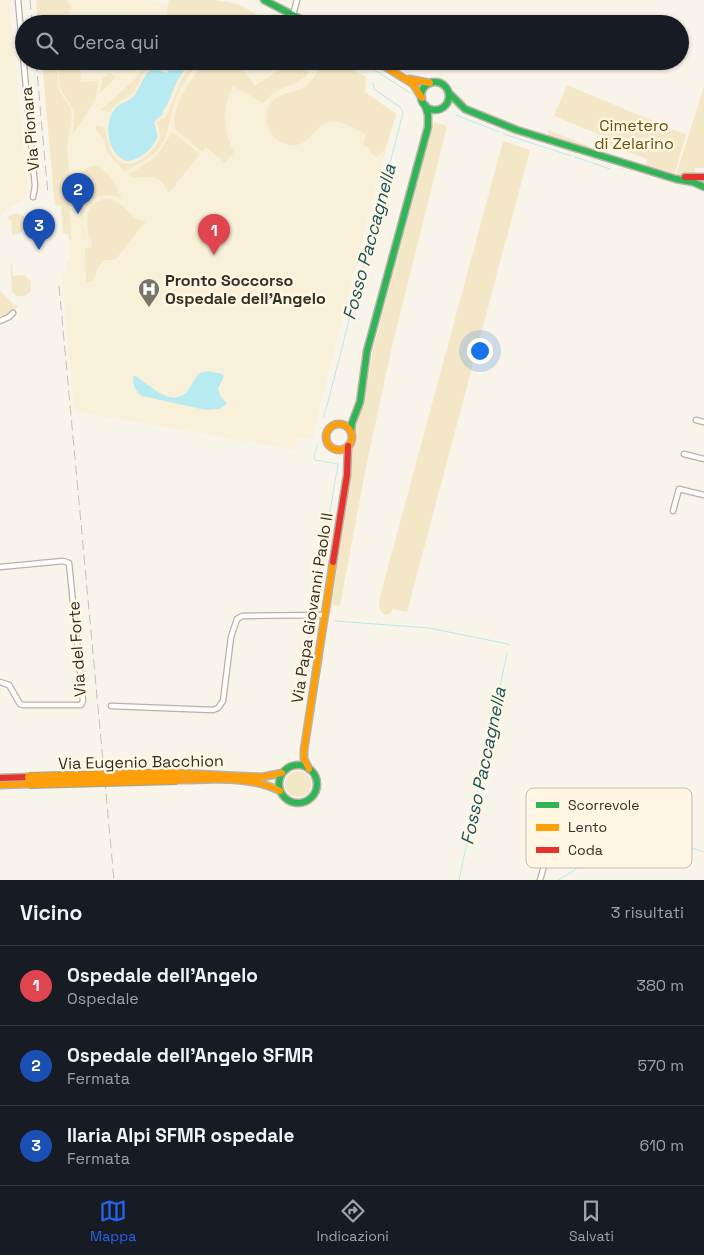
<!DOCTYPE html>
<html lang="it">
<style>
:root{--surface:#171b24;--page:#242831;--text:#f1f3f6;--muted:#9ea1a6;--line:#363941;--accent:#2563eb}
body{margin:0;font-family:"Space Grotesk",sans-serif;background:var(--page);color:var(--text)}
.you{position:absolute;left:479px;top:350px;width:18px;height:18px;margin:-12px;border:4px solid #fff;border-radius:50%;background:#1a73e8;box-shadow:0 0 0 8px #1a73e833}
.badge{display:grid;place-items:center;width:32px;height:32px;border-radius:50%;background:var(--accent);color:#fff;font-size:16px;font-weight:700}
.pin{position:absolute;translate:-50% -41px;filter:drop-shadow(0 1px 2px #0008)}
.pin::after{content:'';position:absolute;top:26px;width:18px;height:15px;background:inherit;clip-path:polygon(0 0,100% 0,50% 100%)}
.list{margin:0;padding:0;list-style:none}
h2{display:flex;justify-content:space-between;align-items:center;height:65px;margin:0;padding:0 20px;font-size:21px}
h2 small{font-size:16px;font-weight:400;color:var(--muted)}
.list li{display:grid;grid-template-columns:32px 1fr auto;gap:15px;align-items:center;box-sizing:border-box;height:80px;padding:0 20px;border-top:1px solid var(--line)}
.list b{display:block;font-size:19px;white-space:nowrap}
.list p{margin:0;font-size:16px;white-space:nowrap;color:var(--muted)}
.list em{font-size:16px;font-style:normal;color:var(--muted)}
.icon{flex:none;width:28px;height:28px;fill:none;stroke:currentColor;stroke-width:2;stroke-linecap:round;stroke-linejoin:round}
.map{position:relative;flex:none;width:704px;height:880px;overflow:hidden}
.search{position:absolute;background:var(--surface);box-shadow:0 1px 4px #0004;left:15px;right:15px;top:15px;height:55px;display:flex;align-items:center;gap:12px;box-sizing:border-box;padding:0 18px;border-radius:28px;color:var(--muted);font-size:19px}
.sheet{height:305px;background:var(--surface)}
nav{display:flex;justify-content:space-around;align-items:center;box-sizing:border-box;height:70px;border-top:1px solid var(--line);background:var(--surface);font-size:14px;color:var(--muted)}
nav a{display:grid;justify-items:center;gap:2px}
nav .on{color:var(--accent)}
.map>svg:first-child{display:block}
</style>
<div class="map">
<svg width="704" height="880" viewBox="0 0 704 880">
<rect width="100%" height="100%" fill="#f9f4e9"/>
<!-- built -->
<g fill="#f8f0d8">
<polygon points="0,0 9,0 27,190 27,196 24,200 6,209 0,219"/>
<polygon points="36,0 153,0 154,2 168,4 169,0 243,6 274,24 38,24"/>
<polygon points="42,61 338,61 366,77 365,92 396,114 372,200 312,439 297,437 296,450 74,411 62,274 67,273 66,261 71,260 68,234 63,234 61,205 55,206"/>
</g>
<!-- green -->
<g fill="#f4e7c7">
<polygon points="36,0 66,0 71,7 67,24 38,24"/>
<polygon points="169,0 215,0 238,4 274,24 165,24"/>
<polygon points="42,61 56,61 59,91 70,108 72,115 67,147 69,173 71,240 69,240 68,234 63,234 61,205 55,206"/>
<polygon points="58,61 72,61 80,64 81,82 98,81 96,98 72,136 74,124 74,112 60,87"/>
<path d="M148 61H172L166 69C161 68 156 65 151 67 142 71 141 82 135 89 128 99 116 101 110 112L101 110 136 78Z"/>
<path d="M194 61H200C189 73 180 86 175 101 169 119 169 139 154 154 145 162 134 165 125 172L112 158 107 152 104 140 95 128 96 125 104 127C107 138 110 156 120 162 134 170 157 151 160 137 161 132 158 127 157 122L164 118 169 112V110L182 79Z"/>
<path d="M208 61H247L241 66 255 86 283 67 294 64 309 73C296 89 276 84 264 103L233 86C222 108 223 130 234 152L225 163 206 147 202 152 175 129C170 107 192 75 208 61Z"/>
<path d="M323 61H338L366 77 365 92 396 114 385 150 377 157 371 154 369 148 363 145 366 134C355 129 343 120 330 122 311 126 308 155 281 142 274 139 269 132 267 124 266 118 266 111 269 106 278 91 294 94 306 86 314 80 318 70 323 61Z"/>
<polygon points="110,73 116,77 100,93 103,78"/>
<polygon points="567,85 656,122 656,125 686,134 675,173 645,165 647,159 608,145 610,139 554,116"/>
<polygon points="704,86 704,168 695,168 694,175 676,175"/>
<polygon points="434,122 447,126 393,342 366,467 340,606 333,605 332,613 330,613 352,467 350,458 351,448 354,439 353,431 364,401 374,346"/>
<polygon points="548,130 589,146 586,148 549,136"/>
<path d="M172 132 200 154 168 194C161 168 144 182 128 175L153 159 163 147Z"/>
<path d="M503 141 530 150 407 612 393 609 390 614 385 615C375 609 380 599 382 589Z"/>
<path d="M96 166C110 170 116 187 122 199 107 191 87 196 83 215 81 223 85 232 84 238 82 226 76 183 83 172 86 167 91 166 96 166Z"/>
<path d="M105 199C127 199 126 220 146 221L115 260H104L99 266 93 280 86 283 85 248 92 247 91 239 89 238C86 220 83 204 105 199Z"/>
<polygon points="16,213 24,216 26,227 20,234 12,235 11,220 7,218 11,215"/>
<polygon points="12,264 13,276 24,275 31,281 31,291 25,296 16,296 12,291 10,265"/>
<polygon points="0,291 13,304 19,306 5,319 0,320"/>
<circle cx="298" cy="784" r="13"/>
</g>
<!-- water -->
<g fill="#b7eaf1">
<path d="M176 61H190L177 81 166 107 162 112 163 114 154 122C155 127 158 132 157 137 155 148 132 167 122 159 106 148 104 122 116 107 121 103 128 102 133 97 140 91 144 71 152 70 157 68 162 72 167 73Z"/>
<path d="M208 371 222 374 224 376 218 389 221 397 227 404 219 409 206 410 142 396C136 392 132 384 133 376H135C149 383 170 409 187 392 192 386 194 378 200 373Z"/>
</g>
<g fill="none" stroke-linecap="round" stroke-linejoin="round">
<!-- stream -->
<g stroke="#b7eaf1" stroke-width="1">
<polyline points="274,14 292,24"/>
<polyline points="361,61 410,93"/>
<polyline points="456,115 499,132"/>
<polyline points="504,134 571,156"/>
<polyline points="575,157 610,169"/>
<polyline points="324,417 403,113 400,107 374,89 373,82"/>
<polyline points="313,612 338,464 315,460 314,456 317,445"/>
<polyline points="312,618 311,620 315,621"/>
<polyline points="335,621 429,628 508,644 508,645"/>
<polyline points="657,837 664,838 704,852"/>
<polyline points="459,880 507,653"/>
<polyline points="558,880 575,870 583,857 615,832 618,831 638,835"/>
</g>
<!-- street casing -->
<g stroke="#b6b2a9" stroke-width="7">
<g id="street">
<polyline points="18,0 35,186 33,197"/>
<polyline points="293,15 297,0"/>
<polyline points="0,321 9,317 13,313"/>
<polyline points="696,420 704,422"/>
<polyline points="684,454 704,459"/>
<polyline points="673,511 679,489 704,495"/>
<polyline points="0,567 63,561 69,563 83,701 81,705 23,705 20,704 9,685 0,682"/>
<polyline points="111,706 213,710 218,708 223,701 231,637 237,619 242,616 325,615"/>
<polyline points="540,880 550,845"/>
</g>
</g>
<!-- fast casing -->
<g stroke="#b6b2a9" stroke-width="9">
<g id="fast">
<polyline points="264,0 310,24"/>
<circle cx="435" cy="96" r="14"/>
<polyline points="450,94 465,109 517,130 676,179 693,182 704,187"/>
<polyline points="351,431 352,423 360,402 367,351 428,127 428,115 425,105"/>
<circle cx="298" cy="784" r="19"/>
</g>
</g>
<!-- slow casing -->
<g stroke="#b6b2a9" stroke-width="9">
<g id="slow">
<polyline points="376,61 413,84 422,98"/>
<polyline points="409,79 430,83"/>
<circle cx="339" cy="437" r="13"/>
<polyline points="309,769 304,759 304,750 333,562"/>
<polyline points="177,773 262,777 282,773"/>
<path d="M177 780C210 780 249 775 280 791"/>
<polyline points="0,785 29,784"/>
</g>
</g>
<!-- jam casing -->
<g stroke="#b6b2a9" stroke-width="9">
<g id="jam">
<polyline points="685,177 704,177"/>
<polyline points="333,562 347,475 348,446"/>
<polyline points="0,778 29,777"/>
</g>
</g>
<!-- street -->
<use href="#street" stroke="#fefdfc" stroke-width="4.5"/>
<!-- fast -->
<use href="#fast" stroke="#30b455" stroke-width="6"/>
<!-- slow -->
<use href="#slow" stroke="#ff9f0a" stroke-width="6"/>
<!-- jam -->
<use href="#jam" stroke="#e5322d" stroke-width="6"/>
<!-- rail -->
<g stroke="#c1c0bd" stroke-width="1" stroke-dasharray="10 5" stroke-linecap="butt">
<polyline points="30,0 32,24"/>
<polyline points="36,61 48,195"/>
<polyline points="59,286 114,880"/>
</g>
<!-- slow-bridge casing -->
<g stroke="#94a3a3" stroke-width="10" stroke-linecap="butt">
<g id="slow-bridge">
<polyline points="29,777 177,773"/>
<polyline points="29,784 177,780"/>
</g>
</g>
<!-- slow-bridge -->
<use href="#slow-bridge" stroke="#ff9f0a" stroke-width="8"/>
</g>
<!-- icons -->
<defs>
<g id="hospital-pin" transform="scale(1.125)"><path d="M0 17L-7.5 6A9.5 9.5 0 1 1 7.5 6Z" fill="#78746a" stroke="#fff7e3"/><path d="M-5-5h3v3.5h4V-5h3V5h-3V1.5h-4V5h-3Z" fill="#fff"/></g>
</defs>
<g fill-rule="evenodd">
<use href="#hospital-pin" x="149" y="289"/>
</g>
<g text-anchor="middle" dominant-baseline="central" stroke-width="5" stroke-linejoin="round" paint-order="stroke">
<!-- park labels -->
<g font-size="16" fill="#66510e" stroke="#fff7e3">
<text x="634" y="125">Cimetero<tspan x="634" dy="18">di Zelarino</tspan></text>
</g>
<!-- street labels -->
<g font-size="16" fill="#322f25" stroke="#fff7e3">
<text transform="translate(30 129) rotate(-95)">Via Pionara</text>
<text transform="translate(312 608) rotate(-81)">Via Papa Giovanni Paolo II</text>
<text transform="translate(77 649) rotate(-94)">Via del Forte</text>
<text transform="translate(141 762) rotate(-1)">Via Eugenio Bacchion</text>
</g>
<!-- poi labels -->
<g font-size="16" font-weight="bold" fill="#322f25" stroke="#fff7e3" text-anchor="start">
<text x="165" y="280">Pronto Soccorso<tspan x="165" dy="18">Ospedale dell'Angelo</tspan></text>
</g>
<!-- water labels -->
<g font-size="18" font-style="italic" fill="#15535f" stroke="#fff7e3">
<text transform="translate(369 242) rotate(-75)">Fosso Paccagnella</text>
<text transform="translate(483 766) rotate(-78)">Fosso Paccagnella</text>
</g>
</g>
<!-- legend -->
<rect x="526" y="788" width="166" height="80" rx="8" fill="#fff7e3" stroke="#c2bbaa" stroke-width="1"/>
<rect x="536" y="802" width="23" height="6" fill="#30b455"/>
<rect x="536" y="824" width="23" height="7" fill="#ff9f0a"/>
<rect x="536" y="847" width="23" height="6" fill="#e5322d"/>
<g font-size="14" fill="#322f25">
<text x="568" y="810">Scorrevole</text>
<text x="568" y="832">Lento</text>
<text x="568" y="855">Coda</text>
</g>
</svg>
<div class="you"></div>
<div class="pin badge" style="left:214px;top:255px;background:#e0444e">1</div>
<div class="pin badge" style="left:78px;top:214px;background:#1a4fb4">2</div>
<div class="pin badge" style="left:39px;top:250px;background:#1a4fb4">3</div>
<div class="search"><svg class="icon" aria-label="search" viewBox="0 0 24 24"><circle cx="10" cy="10" r="6"/><path d="M15 15l6 6"/></svg>Cerca qui</div>
</div>
<section class="sheet">
<h2>Vicino<small>3 risultati</small></h2>
<ul class="list">
<li><span class="badge" style="background:#e0444e">1</span><div><b>Ospedale dell'Angelo</b><p>Ospedale</p></div><em>380 m</em></li>
<li><span class="badge" style="background:#1a4fb4">2</span><div><b>Ospedale dell'Angelo SFMR</b><p>Fermata</p></div><em>570 m</em></li>
<li><span class="badge" style="background:#1a4fb4">3</span><div><b>Ilaria Alpi SFMR ospedale</b><p>Fermata</p></div><em>610 m</em></li>
</ul>
</section>
<nav>
<a class="on"><svg class="icon" aria-label="map" viewBox="0 0 24 24"><path d="M3 6l6-2 6 2 6-2v14l-6 2-6-2-6 2zM9 4v14M15 6v14"/></svg>Mappa</a>
<a><svg class="icon" aria-label="directions" viewBox="0 0 24 24"><path d="M12 3l9 9-9 9-9-9zM9 14v-3h6M13 9l2 2-2 2"/></svg>Indicazioni</a>
<a><svg class="icon" aria-label="saved" viewBox="0 0 24 24"><path d="M7 4h10v16l-5-4-5 4z"/></svg>Salvati</a>
</nav>
